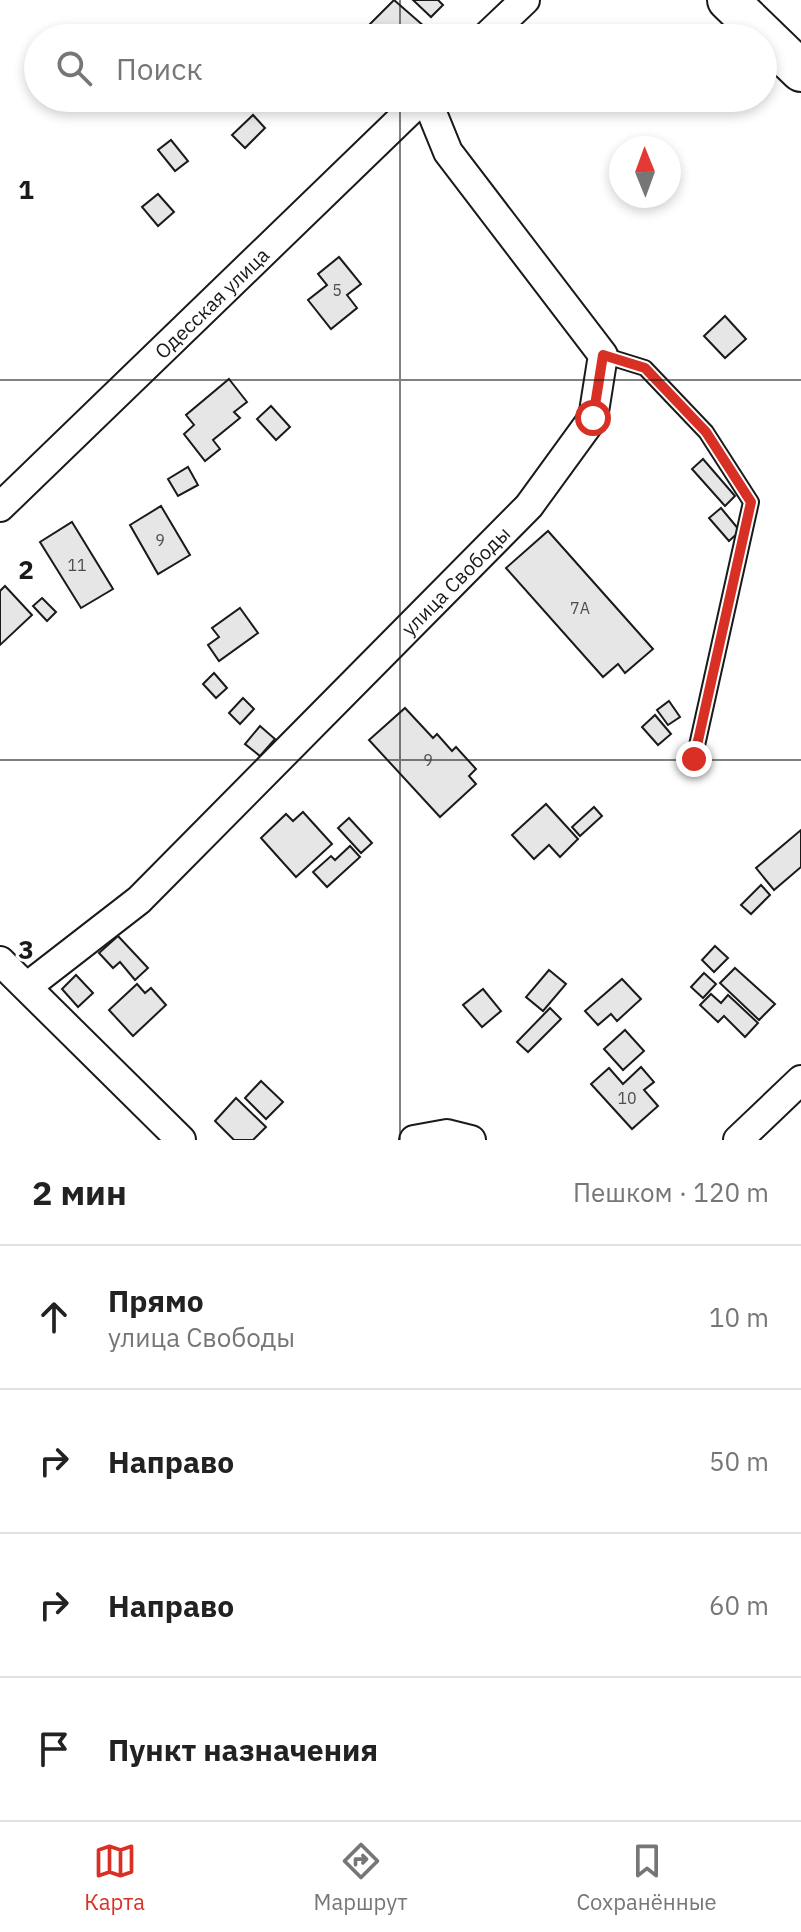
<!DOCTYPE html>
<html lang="ru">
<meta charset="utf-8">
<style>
:root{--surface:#fff;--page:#f6f6f6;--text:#222;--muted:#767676;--line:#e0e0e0;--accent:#d93025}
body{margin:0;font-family:"IBM Plex Sans",sans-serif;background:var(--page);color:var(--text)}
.compass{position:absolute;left:609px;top:136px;width:72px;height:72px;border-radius:50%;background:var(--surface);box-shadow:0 4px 12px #0003;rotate:359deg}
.stop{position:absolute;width:24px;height:24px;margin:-18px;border:6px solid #d93025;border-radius:50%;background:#fff}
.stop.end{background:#d93025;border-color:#fff;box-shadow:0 2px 8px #0008}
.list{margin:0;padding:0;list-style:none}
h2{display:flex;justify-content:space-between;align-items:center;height:104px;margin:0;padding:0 32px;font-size:34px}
h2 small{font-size:26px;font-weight:400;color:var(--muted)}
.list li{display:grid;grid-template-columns:52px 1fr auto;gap:24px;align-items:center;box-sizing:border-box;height:144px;padding:0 32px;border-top:2px solid var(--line)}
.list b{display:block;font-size:30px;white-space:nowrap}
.list p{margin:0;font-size:26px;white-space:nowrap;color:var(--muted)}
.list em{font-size:26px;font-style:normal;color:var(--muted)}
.icon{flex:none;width:44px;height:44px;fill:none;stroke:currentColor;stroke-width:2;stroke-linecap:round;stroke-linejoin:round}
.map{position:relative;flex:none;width:801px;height:1140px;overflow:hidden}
.search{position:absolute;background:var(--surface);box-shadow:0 4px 12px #0003;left:24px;right:24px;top:24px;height:88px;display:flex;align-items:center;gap:20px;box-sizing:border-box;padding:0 28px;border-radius:44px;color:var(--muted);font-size:30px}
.sheet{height:680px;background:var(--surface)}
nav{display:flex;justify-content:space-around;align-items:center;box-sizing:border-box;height:112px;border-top:2px solid var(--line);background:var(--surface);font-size:22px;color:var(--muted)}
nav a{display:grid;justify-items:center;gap:4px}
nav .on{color:var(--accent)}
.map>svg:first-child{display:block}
</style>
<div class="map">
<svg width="801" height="1140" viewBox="0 0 801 1140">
<rect width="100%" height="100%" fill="#fff"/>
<!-- building -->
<g fill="#e6e6e6" stroke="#1a1a1a" stroke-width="2">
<polygon points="394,0 425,27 414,38 362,38 359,35"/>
<polygon points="413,0 438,0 443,5 431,17"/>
<polygon points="253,115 265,128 245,148 232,135"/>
<polygon points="171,140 188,161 175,171 158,150"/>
<polygon points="158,194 174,212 158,226 142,207"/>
<polygon points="339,257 361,284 347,295 357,308 331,329 308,300 327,285 318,274"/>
<polygon points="725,316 746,339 725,358 704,336"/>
<polygon points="229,379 247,402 234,412 240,418 213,440 220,449 205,461 184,434 194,425 186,415"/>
<polygon points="271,406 290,427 276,440 257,419"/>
<polygon points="703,459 735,496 725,506 692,469"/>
<polygon points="188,467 198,485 178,496 168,479"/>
<polygon points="161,506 190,555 158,574 130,525"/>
<polygon points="721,508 740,531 729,541 709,518"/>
<polygon points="72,522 113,589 81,608 40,542"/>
<polygon points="548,531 653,649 625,673 618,664 603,677 506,568"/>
<polygon points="5,586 32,615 0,645 0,591"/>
<polygon points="42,598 56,612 47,621 33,606"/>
<polygon points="240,608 258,633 219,661 208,645 219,637 212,628"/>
<polygon points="214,673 227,688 216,698 203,684"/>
<polygon points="243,698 254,709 240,724 229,713"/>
<polygon points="669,701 680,717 668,725 657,710"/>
<polygon points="405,708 433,738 437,734 452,751 456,747 476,769 469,776 476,784 440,817 369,740"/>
<polygon points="655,715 671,734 658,745 642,727"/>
<polygon points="260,726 275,739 260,756 245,744"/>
<polygon points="546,804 578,839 560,857 549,845 534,859 512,835"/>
<polygon points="594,807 602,816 580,836 572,827"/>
<polygon points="303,812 332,844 296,877 261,838 286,814 293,821"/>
<polygon points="349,818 372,843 361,853 338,828"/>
<polygon points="801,830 801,867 774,890 756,868"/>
<polygon points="350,846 360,857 327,887 313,872 331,856 335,860"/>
<polygon points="761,885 770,895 751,914 741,905"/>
<polygon points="118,936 148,968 135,980 120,962 113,968 99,953"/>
<polygon points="715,946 728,958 714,972 702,960"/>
<polygon points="735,968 775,1004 759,1020 720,983"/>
<polygon points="549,970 566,984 543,1011 526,997"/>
<polygon points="704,973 716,984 703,998 691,987"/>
<polygon points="76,975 93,993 78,1007 62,989"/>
<polygon points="622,979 641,999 617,1021 611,1014 598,1025 585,1011"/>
<polygon points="137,984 145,993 151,988 166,1005 133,1036 109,1010"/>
<polygon points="483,989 501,1011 482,1027 463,1005"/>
<polygon points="711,994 721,1003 728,995 758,1023 745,1037 724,1016 718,1022 700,1005"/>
<polygon points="550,1008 561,1019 528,1052 517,1042"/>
<polygon points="625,1030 644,1051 623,1070 604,1049"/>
<polygon points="641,1067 654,1082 644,1090 658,1106 632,1129 591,1084 609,1068 623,1084"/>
<polygon points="261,1081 283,1102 266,1119 245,1098"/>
<polygon points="236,1098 266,1127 253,1140 234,1140 215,1121"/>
</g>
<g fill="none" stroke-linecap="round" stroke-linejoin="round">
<!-- lane casing -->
<g stroke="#1a1a1a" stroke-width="18">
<polyline id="lane" points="603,355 645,368 706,432 751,502 694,759"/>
</g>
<!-- street casing -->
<g stroke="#1a1a1a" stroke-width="32">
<g id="street">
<polyline points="485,38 525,0"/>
<path id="s1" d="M0 507 423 98"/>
<polyline points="0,961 181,1140"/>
<path id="s2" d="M28 986 139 900 529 506 593 418 603 355 448 152 426 98"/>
<polyline points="414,1140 447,1134 471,1140"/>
<polyline points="738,1140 801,1080"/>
</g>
</g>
<!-- secondary casing -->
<g stroke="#1a1a1a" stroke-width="44">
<polyline id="secondary" points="728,0 801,71"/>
</g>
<!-- lane -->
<use href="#lane" stroke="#fff" stroke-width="14"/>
<!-- street -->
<use href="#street" stroke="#fff" stroke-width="28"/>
<!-- secondary -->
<use href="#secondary" stroke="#fff" stroke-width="40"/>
</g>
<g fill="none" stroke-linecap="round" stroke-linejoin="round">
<!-- route -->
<polyline stroke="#d93025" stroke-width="10" points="593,418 603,355 645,368 706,432 751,502 694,759"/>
</g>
<!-- grid -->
<path fill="none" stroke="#1a1a1a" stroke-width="2" stroke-opacity="0.55" d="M400 0V38M400 98V1140M0 380H801M0 760H801"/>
<g text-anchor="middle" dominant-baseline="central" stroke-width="6" stroke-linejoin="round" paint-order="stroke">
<!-- number labels -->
<g font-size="16" fill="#4d4d4d">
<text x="337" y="290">5</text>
<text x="160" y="540">9</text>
<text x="77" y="565">11</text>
<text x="580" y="608">7А</text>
<text x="428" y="760">9</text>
<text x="627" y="1098">10</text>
</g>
<!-- street labels -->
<g font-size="20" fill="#1a1a1a" stroke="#fff">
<text stroke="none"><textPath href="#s1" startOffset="294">Одесская улица</textPath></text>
<text stroke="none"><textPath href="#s2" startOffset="590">улица Свободы</textPath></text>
</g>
</g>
<g font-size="26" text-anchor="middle" font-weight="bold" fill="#1a1a1a" stroke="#fff" stroke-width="6" stroke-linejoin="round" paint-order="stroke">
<text x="26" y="199">1</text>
<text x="26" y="579">2</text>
<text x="26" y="959">3</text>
</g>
</svg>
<svg class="compass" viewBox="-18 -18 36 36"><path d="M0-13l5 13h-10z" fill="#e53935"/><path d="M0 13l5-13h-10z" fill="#767676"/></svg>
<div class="stop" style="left:593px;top:418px"></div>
<div class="stop end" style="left:694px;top:759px"></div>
<div class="search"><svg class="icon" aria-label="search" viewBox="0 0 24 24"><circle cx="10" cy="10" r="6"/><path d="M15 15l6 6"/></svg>Поиск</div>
</div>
<section class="sheet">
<h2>2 мин<small>Пешком · 120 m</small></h2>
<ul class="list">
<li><svg class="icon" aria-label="ahead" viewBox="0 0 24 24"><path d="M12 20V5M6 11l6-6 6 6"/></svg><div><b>Прямо</b><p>улица Свободы</p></div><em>10 m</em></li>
<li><svg class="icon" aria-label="right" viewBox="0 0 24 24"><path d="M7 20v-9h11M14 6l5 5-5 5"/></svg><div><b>Направо</b></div><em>50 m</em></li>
<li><svg class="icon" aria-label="right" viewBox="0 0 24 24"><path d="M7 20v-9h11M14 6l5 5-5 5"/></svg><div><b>Направо</b></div><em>60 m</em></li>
<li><svg class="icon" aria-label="arrive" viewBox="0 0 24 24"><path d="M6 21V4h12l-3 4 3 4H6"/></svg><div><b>Пункт назначения</b></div></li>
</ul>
</section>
<nav>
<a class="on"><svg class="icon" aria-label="map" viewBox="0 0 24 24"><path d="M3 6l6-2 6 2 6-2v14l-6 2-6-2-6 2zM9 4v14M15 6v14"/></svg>Карта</a>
<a><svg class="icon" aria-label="directions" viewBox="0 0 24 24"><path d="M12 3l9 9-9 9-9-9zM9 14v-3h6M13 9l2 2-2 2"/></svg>Маршрут</a>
<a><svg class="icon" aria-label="saved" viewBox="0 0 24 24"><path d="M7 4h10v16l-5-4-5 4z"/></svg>Сохранённые</a>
</nav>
